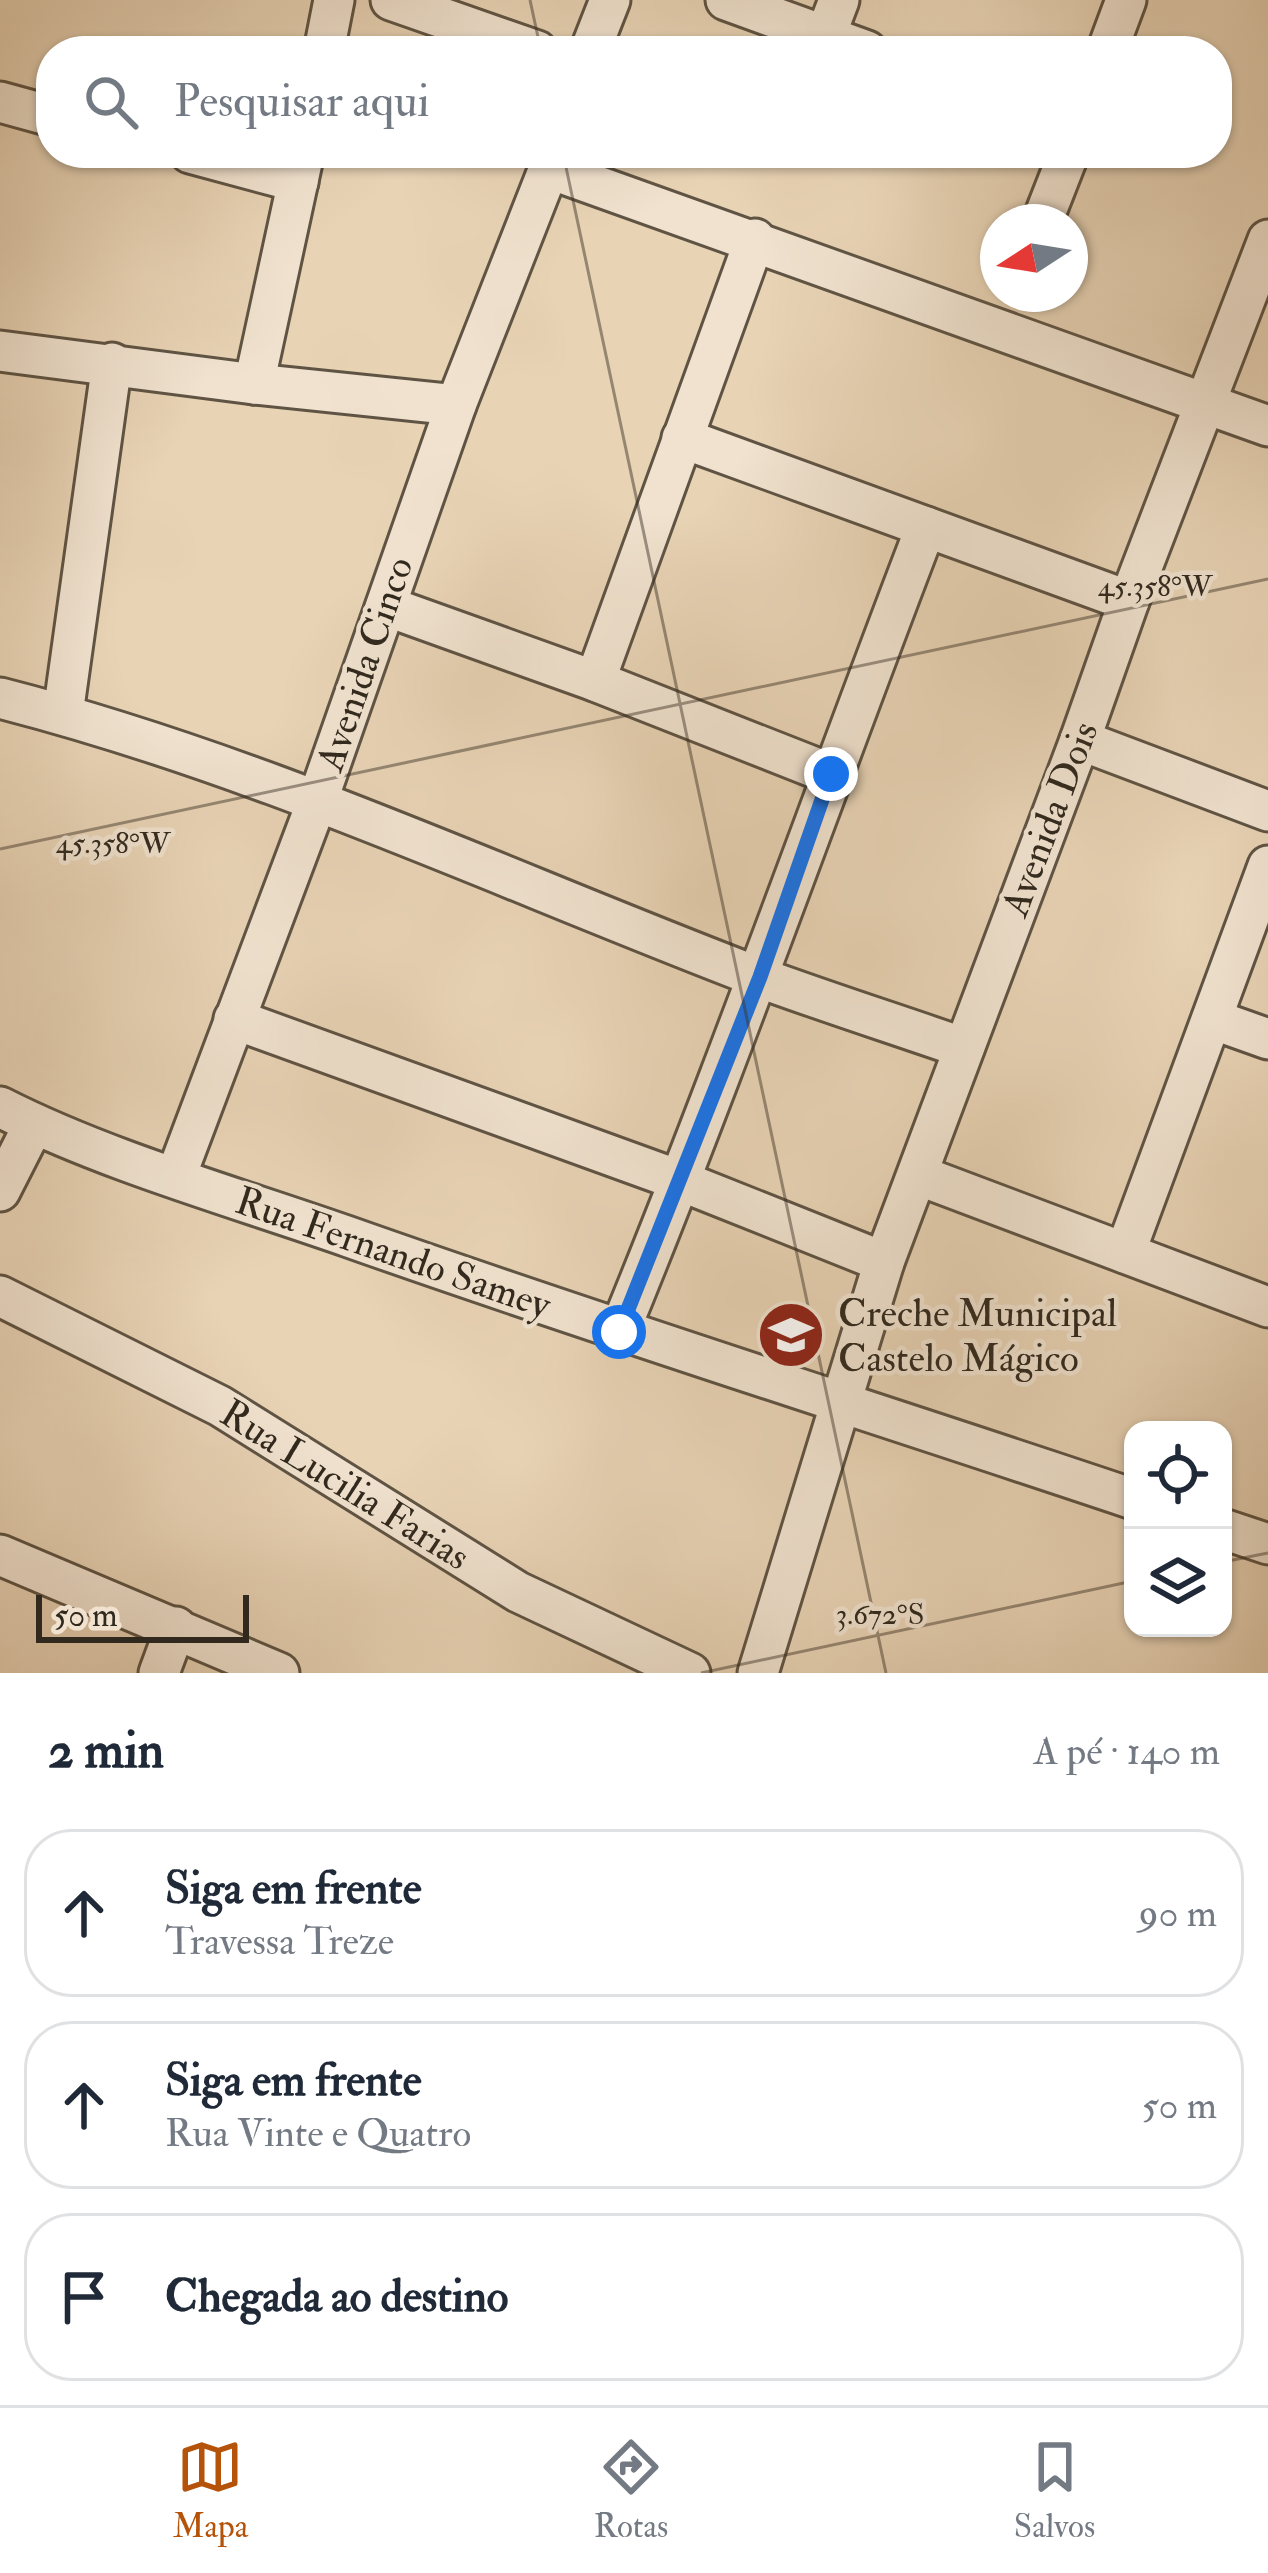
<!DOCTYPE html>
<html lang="pt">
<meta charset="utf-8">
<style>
:root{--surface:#fff;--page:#f6f6f7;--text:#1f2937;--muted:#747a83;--line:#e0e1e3;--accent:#b45309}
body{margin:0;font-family:"IM FELL Double Pica",serif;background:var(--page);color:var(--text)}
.controls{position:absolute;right:36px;bottom:36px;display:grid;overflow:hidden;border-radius:24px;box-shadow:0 3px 9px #0004}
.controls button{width:108px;height:108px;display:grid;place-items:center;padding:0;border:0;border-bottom:3px solid var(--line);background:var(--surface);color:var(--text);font:60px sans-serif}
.compass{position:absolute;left:980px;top:204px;width:108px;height:108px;border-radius:50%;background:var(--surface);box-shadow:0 3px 9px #0004;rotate:258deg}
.scale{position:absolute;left:36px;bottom:30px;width:213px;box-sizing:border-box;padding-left:12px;border:6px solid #31291e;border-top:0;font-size:33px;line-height:42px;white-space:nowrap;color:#31291e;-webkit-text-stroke:9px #f0e2cf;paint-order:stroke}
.stop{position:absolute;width:36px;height:36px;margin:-27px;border:9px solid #1a73e8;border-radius:50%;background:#fff}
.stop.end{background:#1a73e8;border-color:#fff;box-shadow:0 3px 12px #0008}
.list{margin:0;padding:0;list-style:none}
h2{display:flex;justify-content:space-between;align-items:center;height:156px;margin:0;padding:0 48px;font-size:51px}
h2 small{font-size:39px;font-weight:400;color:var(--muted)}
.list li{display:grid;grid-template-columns:78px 1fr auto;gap:36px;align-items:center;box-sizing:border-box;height:168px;margin:0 24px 24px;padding:0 24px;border:3px solid var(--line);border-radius:48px}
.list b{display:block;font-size:45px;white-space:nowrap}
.list p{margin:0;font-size:39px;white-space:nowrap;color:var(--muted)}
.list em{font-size:39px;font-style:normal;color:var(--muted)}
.icon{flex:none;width:66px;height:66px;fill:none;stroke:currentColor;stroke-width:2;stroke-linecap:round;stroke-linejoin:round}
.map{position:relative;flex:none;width:1268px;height:1673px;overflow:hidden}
.search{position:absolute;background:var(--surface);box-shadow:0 3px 9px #0004;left:36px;right:36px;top:36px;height:132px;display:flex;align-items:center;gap:30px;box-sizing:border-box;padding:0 42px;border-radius:48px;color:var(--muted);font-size:45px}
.sheet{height:732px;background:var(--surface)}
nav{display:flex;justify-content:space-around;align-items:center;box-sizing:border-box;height:168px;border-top:3px solid var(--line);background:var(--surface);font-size:33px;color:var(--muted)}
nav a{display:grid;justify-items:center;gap:6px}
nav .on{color:var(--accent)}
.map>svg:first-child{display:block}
</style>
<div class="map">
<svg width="1268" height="1673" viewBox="0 0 1268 1673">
<rect width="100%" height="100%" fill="#e8d3b5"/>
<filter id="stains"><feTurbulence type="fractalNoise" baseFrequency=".00167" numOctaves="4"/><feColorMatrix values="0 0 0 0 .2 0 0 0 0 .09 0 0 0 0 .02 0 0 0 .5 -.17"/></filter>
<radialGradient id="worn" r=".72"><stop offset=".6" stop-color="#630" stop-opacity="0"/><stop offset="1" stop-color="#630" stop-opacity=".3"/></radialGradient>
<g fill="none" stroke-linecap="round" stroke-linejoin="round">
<!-- minor casing -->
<g stroke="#5f5444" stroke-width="45">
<g id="minor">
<polyline points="391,0 537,51"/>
<polyline points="726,0 867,51"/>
<polyline points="825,37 839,0"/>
<polyline points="324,51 334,0"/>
<polyline points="590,51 610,0"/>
<polyline points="1107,51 1126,0"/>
<polyline points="0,102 51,116"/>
<polyline points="190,153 298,182"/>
<polyline points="550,169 1268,426"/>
<polyline points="1042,222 1069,153"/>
<polyline points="0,351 254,384 456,405"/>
<polyline points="254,384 304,153"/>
<polyline points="682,438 1129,601"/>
<polyline points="386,606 595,681 831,774"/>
<polyline points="595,681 755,239"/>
<path d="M0 698C262 765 506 881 758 977 826 1002 895 1024 964 1048"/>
<polyline points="63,714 112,363"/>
<polyline points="1080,740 1268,811"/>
<polyline points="234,1019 681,1181 884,1262"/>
<polyline points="1212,1019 1268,1039"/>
<path d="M0 1107C106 1161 235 1197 349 1237 609 1329 871 1411 1133 1499"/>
<polyline points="918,1175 1268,1307"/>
<polyline points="176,1176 318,799 456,405 555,153"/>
<polyline points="0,1191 34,1124"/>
<polyline points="1125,1253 1268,866"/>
<polyline points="0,1296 220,1406 518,1592 690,1673"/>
<path d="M619 1332C728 1066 823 795 926 527"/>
<polyline points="1223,1529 1268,1544"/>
<polyline points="0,1555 279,1673"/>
<polyline points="159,1673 176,1627"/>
<polyline points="758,1673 884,1262 1080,740 1129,601 1268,240"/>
</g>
</g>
<!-- minor -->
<use href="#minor" stroke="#f0e2cf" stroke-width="39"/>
</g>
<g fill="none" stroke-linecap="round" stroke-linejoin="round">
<!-- route -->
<polyline stroke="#1a73e8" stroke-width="15" points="619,1332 760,977 831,774"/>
</g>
<!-- ticks -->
<path fill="none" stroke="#31291e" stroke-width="3" stroke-opacity="0.45" d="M530 0 541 51M563 153 886 1673M0 849 1268 579M1223 1562 1268 1553M701 1673 1133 1581"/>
<!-- icons -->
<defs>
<g id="school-disc" transform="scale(3.45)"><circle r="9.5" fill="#8f2418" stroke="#f0e2cf"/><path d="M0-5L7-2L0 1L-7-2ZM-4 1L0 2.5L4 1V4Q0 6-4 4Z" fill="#fff"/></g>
</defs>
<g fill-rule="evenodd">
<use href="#school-disc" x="791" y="1335"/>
</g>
<g text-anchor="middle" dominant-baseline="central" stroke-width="9" stroke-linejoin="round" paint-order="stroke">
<!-- street labels -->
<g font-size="39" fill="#31291e" stroke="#f0e2cf">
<text transform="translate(365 664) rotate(-71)">Avenida Cinco</text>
<text transform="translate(1050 819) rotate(-69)">Avenida Dois</text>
<text transform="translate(393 1253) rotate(19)">Rua Fernando Samey</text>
<text transform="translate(345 1485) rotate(32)">Rua Lucilia Farias</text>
</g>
<!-- poi labels -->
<g font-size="39" fill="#31291e" stroke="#f0e2cf" text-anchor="start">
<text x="838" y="1313">Creche Municipal<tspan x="838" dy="45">Castelo Mágico</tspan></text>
</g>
</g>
<g font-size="30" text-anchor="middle" fill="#31291e" stroke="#f0e2cf" stroke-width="9" stroke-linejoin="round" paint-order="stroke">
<text x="1155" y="596">45.358°W</text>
<text x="113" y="853">45.358°W</text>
<text x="880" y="1624">3.672°S</text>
</g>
<rect width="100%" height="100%" filter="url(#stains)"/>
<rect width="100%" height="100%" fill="url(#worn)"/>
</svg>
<div class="controls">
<button><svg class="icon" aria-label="locate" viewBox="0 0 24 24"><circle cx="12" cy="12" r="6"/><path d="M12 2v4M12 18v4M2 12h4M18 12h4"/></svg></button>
<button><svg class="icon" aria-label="layers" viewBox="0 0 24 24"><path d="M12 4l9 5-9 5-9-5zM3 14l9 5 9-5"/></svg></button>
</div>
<svg class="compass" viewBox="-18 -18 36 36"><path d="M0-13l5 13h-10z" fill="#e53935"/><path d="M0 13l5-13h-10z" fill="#747a83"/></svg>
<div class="scale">50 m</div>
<div class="stop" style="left:619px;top:1332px"></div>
<div class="stop end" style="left:831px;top:774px"></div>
<div class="search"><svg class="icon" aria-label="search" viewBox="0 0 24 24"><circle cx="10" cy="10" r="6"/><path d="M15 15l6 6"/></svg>Pesquisar aqui</div>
</div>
<section class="sheet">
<h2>2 min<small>A pé · 140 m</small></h2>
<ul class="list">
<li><svg class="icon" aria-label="ahead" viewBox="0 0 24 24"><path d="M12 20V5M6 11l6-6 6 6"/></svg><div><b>Siga em frente</b><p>Travessa Treze</p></div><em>90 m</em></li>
<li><svg class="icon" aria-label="ahead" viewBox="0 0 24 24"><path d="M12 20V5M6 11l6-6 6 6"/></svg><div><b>Siga em frente</b><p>Rua Vinte e Quatro</p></div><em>50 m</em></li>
<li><svg class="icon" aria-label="arrive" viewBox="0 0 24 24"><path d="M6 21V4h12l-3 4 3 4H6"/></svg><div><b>Chegada ao destino</b></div></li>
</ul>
</section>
<nav>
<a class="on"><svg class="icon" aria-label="map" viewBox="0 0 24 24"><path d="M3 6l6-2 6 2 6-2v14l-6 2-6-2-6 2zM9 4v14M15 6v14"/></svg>Mapa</a>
<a><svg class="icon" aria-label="directions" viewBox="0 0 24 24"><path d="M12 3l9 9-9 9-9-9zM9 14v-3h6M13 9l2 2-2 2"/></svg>Rotas</a>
<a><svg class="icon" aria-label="saved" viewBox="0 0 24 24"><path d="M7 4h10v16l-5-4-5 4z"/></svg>Salvos</a>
</nav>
